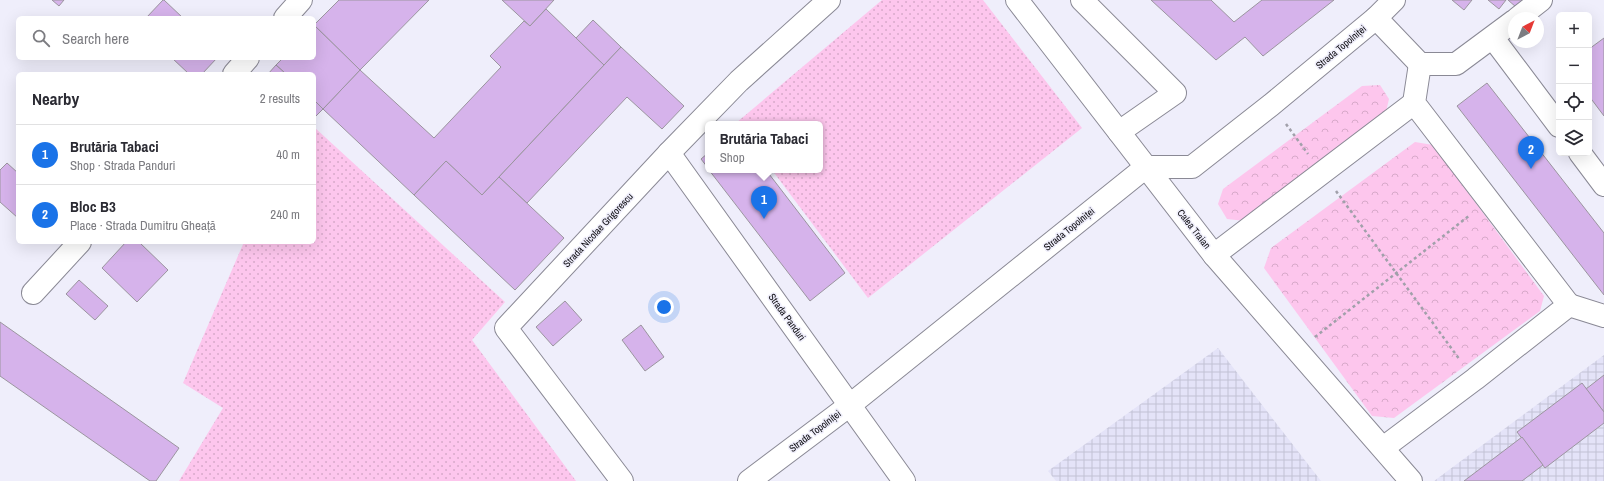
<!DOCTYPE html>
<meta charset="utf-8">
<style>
:root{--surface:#fff;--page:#f2f2f3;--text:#2b2b33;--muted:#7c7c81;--line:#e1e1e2;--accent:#1a73e8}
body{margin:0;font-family:"Archivo Narrow",sans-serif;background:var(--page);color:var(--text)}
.controls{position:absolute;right:12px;top:12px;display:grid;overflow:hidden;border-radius:6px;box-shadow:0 4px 16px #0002}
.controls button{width:36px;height:36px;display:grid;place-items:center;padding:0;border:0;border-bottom:1px solid var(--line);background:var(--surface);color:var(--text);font:20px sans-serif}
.compass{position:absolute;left:1508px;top:12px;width:36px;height:36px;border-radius:50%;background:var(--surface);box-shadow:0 4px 16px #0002;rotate:42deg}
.you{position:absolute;left:664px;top:307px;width:14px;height:14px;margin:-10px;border:3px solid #fff;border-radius:50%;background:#1a73e8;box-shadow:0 0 0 6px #1a73e833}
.badge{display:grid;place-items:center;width:26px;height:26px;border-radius:50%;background:var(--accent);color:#fff;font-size:13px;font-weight:700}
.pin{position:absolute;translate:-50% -33px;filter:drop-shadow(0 1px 2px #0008)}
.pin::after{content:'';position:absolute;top:21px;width:14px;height:12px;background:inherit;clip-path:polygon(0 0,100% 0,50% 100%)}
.popup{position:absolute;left:705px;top:121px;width:118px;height:52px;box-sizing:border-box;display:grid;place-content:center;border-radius:6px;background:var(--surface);filter:drop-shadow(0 1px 3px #0005);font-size:13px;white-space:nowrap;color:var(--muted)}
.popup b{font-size:15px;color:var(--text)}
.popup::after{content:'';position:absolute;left:50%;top:100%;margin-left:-8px;border:8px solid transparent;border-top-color:var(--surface)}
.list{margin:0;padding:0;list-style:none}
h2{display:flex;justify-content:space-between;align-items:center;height:52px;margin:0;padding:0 16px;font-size:17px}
h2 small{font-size:13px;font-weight:400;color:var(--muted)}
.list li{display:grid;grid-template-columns:26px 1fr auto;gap:12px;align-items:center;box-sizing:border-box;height:60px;padding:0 16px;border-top:1px solid var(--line)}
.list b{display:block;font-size:15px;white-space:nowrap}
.list p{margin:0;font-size:13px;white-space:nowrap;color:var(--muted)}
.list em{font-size:13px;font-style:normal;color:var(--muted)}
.icon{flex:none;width:22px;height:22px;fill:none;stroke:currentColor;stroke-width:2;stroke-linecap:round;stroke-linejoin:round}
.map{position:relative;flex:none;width:1604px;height:481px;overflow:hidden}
.search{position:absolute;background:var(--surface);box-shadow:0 4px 16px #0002;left:16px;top:16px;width:300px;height:44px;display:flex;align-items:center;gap:10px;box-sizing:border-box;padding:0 14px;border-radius:6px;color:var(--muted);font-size:15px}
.panel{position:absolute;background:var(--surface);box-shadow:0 4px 16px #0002;left:16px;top:72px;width:300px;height:172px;border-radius:6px}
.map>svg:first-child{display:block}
</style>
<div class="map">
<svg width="1604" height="481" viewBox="0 0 1604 481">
<defs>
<pattern id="industrial-grid" width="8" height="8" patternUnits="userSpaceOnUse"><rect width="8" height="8" fill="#e4e3f8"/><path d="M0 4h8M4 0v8" fill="none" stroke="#c2c2d4"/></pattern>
<pattern id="grass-dots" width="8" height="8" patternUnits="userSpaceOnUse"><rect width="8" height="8" fill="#fdc6ed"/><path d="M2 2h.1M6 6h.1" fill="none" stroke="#d8a9ca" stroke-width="1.8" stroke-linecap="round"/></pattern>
<pattern id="park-crowns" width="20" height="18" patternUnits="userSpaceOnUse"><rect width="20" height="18" fill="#fdc6ed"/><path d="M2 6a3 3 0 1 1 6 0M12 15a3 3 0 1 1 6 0" fill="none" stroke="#d8a9ca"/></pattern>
</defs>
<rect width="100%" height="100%" fill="#efeefb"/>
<!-- industrial -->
<g fill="url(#industrial-grid)">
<polygon points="1218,348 1321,481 1056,481 1048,471"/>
<polygon points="1604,355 1604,481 1434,481"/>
</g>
<!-- grass -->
<g fill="url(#grass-dots)">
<polygon points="882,0 983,0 1082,128 868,298 772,170 820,170 820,124 736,123"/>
<polygon points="314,127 505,302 472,340 576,481 179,481 223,408 183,383 244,242 314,242"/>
</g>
<!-- park -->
<g fill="url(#park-crowns)">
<polygon points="1380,85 1389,99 1385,116 1245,221 1227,219 1218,204 1223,189 1362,86"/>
<polygon points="1415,142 1433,145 1544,296 1540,311 1394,418 1372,416 1264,268 1271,248"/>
</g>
<!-- building -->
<g fill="#d6b3eb" stroke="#9b959f">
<polygon points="52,0 64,0 59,6"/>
<polygon points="163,0 164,0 183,18 146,18"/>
<polygon points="339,0 429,0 360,70 314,25"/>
<polygon points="502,0 554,0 530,26"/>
<polygon points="1151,0 1211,0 1234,22 1262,0 1334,0 1263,56 1245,37 1216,60"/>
<polygon points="1452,0 1472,0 1464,10"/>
<polygon points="1488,0 1506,0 1499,9"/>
<polygon points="1508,0 1522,0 1516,7"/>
<polygon points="546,9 604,65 482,195 446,161 414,195 323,109 360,70 434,138 501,67 490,56 524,21 530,26"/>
<polygon points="593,20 621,47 604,65 576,38"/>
<polygon points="314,25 360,70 323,109 314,100 314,74 286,74 276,65 283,58 314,58"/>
<polygon points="1604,38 1604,116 1589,96 1589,49"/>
<polygon points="621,47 684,106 662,129 627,97 527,203 499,177"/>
<polygon points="172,58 217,58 202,74 189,74"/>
<polygon points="276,65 286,74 268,74"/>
<polygon points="1487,83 1604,233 1604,295 1457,106"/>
<polygon points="314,100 323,109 314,118"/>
<polygon points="708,153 708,168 701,159"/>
<polygon points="446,161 482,195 499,177 564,238 515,290 414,195"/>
<polygon points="7,163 18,173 18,218 0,202 0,170"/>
<polygon points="709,170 766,170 845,273 810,301"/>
<polygon points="126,242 139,242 168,270 137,302 102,268"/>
<polygon points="79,280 108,306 95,320 66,294"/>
<polygon points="565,301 582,320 553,346 536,327"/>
<polygon points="0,322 179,448 156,481 150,481 0,376"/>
<polygon points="641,325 664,357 645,371 622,340"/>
<polygon points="1604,375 1604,412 1586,389"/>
<polygon points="1582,383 1604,412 1604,423 1545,468 1517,432"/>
<polygon points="1522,437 1543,465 1522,481 1464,481"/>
</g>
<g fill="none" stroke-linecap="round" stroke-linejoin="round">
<!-- minor casing -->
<g stroke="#8a8995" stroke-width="24">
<g id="minor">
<polyline points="1017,0 1214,255 1411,481"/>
<polyline points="1082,0 1175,93 1119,132"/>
<polyline points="285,18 301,0"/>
<polyline points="1376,18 1420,64 1456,64 1514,21"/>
<polyline points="1518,18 1541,0"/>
<polyline points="1493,38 1559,126"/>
<polyline points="234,74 248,58"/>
<polyline points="669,153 904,481"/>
<polyline points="1580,153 1604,185"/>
<polyline points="1214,255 1414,103"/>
<polyline points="33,293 80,242"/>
<polyline points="1569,305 1604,316"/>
<polyline points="1383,448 1475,379 1569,305 1414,103 1420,64"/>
<polyline points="622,481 506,328 669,153 739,81 829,0"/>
<polyline points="749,481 850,405 1146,167 1192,167 1271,105 1376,18 1394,0"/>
</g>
</g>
<!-- path -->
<g stroke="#a1a0aa" stroke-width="2.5" stroke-dasharray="3 3" stroke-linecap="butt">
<polyline points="1286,124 1308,154"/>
<polyline points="1336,191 1460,360"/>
<polyline points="1315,337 1470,215"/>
</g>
<!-- minor -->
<use href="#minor" stroke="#fff" stroke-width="22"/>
</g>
<g text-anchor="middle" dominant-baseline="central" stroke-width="3" stroke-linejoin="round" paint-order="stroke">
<!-- street labels -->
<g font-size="10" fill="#0d0c11" stroke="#efeefb">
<text transform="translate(1341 47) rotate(-40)">Strada Topolniței</text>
<text transform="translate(1069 229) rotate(-39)">Strada Topolniței</text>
<text transform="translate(1194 229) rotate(52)">Calea Traian</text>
<text transform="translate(598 230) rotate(-47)">Strada Nicolae Grigorescu</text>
<text transform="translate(787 317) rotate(54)">Strada Panduri</text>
<text transform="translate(815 431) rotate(-37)">Strada Topolniței</text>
</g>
</g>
</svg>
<div class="controls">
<button>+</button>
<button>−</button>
<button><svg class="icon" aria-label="locate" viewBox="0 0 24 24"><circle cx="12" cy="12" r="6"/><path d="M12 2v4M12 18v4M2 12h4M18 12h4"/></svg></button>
<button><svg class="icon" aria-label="layers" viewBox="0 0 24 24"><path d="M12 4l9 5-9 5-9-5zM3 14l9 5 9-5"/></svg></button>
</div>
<svg class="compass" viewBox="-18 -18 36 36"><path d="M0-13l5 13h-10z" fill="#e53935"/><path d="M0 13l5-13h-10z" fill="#7c7c81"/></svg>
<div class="you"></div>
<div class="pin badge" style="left:764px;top:219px">1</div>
<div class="popup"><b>Brutăria Tabaci</b>Shop</div>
<div class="pin badge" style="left:1531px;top:169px">2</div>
<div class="search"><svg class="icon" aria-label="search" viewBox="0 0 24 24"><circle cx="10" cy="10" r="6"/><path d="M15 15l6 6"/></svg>Search here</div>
<section class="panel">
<h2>Nearby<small>2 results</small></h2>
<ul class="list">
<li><span class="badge">1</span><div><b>Brutăria Tabaci</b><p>Shop · Strada Panduri</p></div><em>40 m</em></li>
<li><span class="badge">2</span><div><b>Bloc B3</b><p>Place · Strada Dumitru Gheață</p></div><em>240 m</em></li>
</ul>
</section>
</div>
